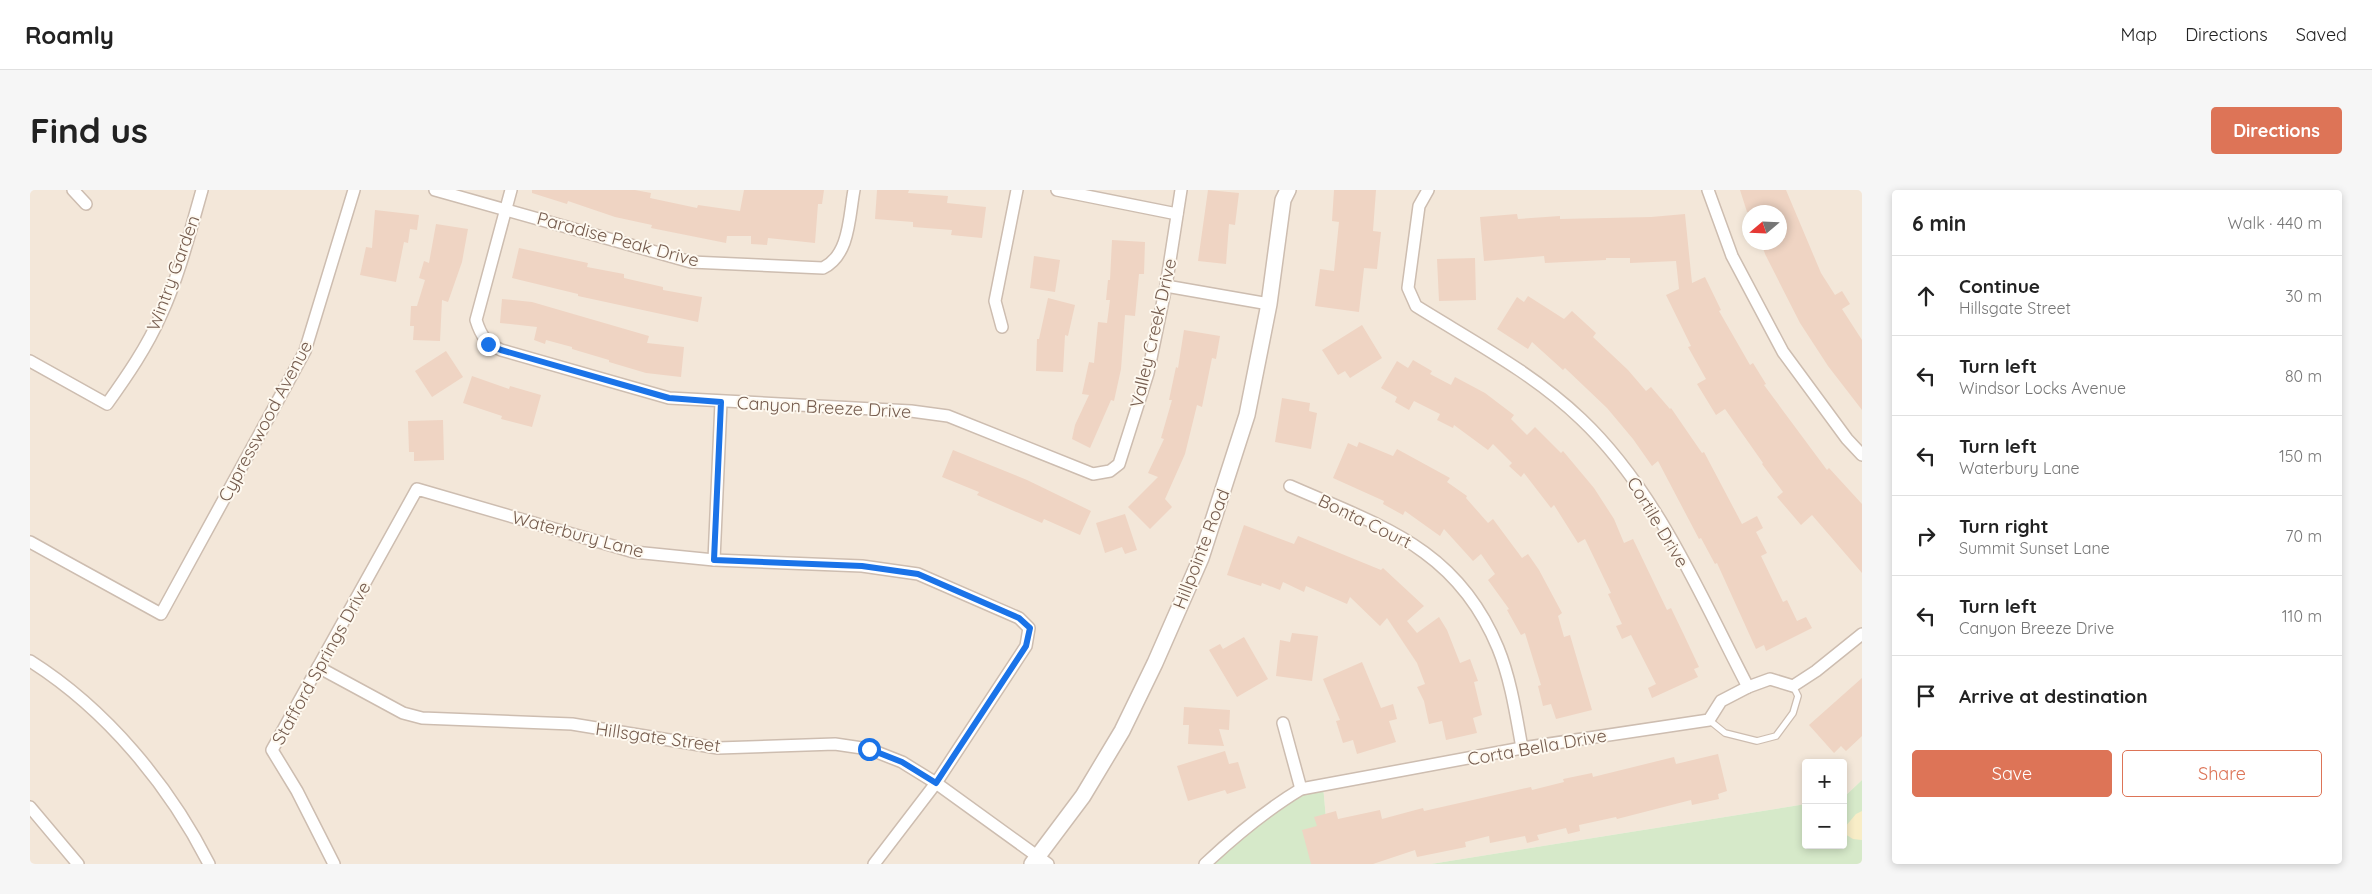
<!DOCTYPE html>
<meta charset="utf-8">
<style>
:root{--surface:#fff;--page:#f6f6f6;--text:#222;--muted:#767676;--line:#e0e0e0;--accent:#dd7457}
body{margin:0;font-family:Quicksand,sans-serif;background:var(--page);color:var(--text)}
.controls{position:absolute;right:15px;bottom:15px;display:grid;overflow:hidden;border-radius:5px;box-shadow:0 2px 8px #0003}
.controls button{width:45px;height:45px;display:grid;place-items:center;padding:0;border:0;border-bottom:1px solid var(--line);background:var(--surface);color:var(--text);font:25px sans-serif}
.compass{position:absolute;left:1712px;top:15px;width:45px;height:45px;border-radius:50%;background:var(--surface);box-shadow:0 2px 8px #0003;rotate:251deg}
.stop{position:absolute;width:15px;height:15px;margin:-11px;border:4px solid #1a73e8;border-radius:50%;background:#fff}
.stop.end{background:#1a73e8;border-color:#fff;box-shadow:0 1px 5px #0008}
.list{margin:0;padding:0;list-style:none}
h2{display:flex;justify-content:space-between;align-items:center;height:65px;margin:0;padding:0 20px;font-size:21px}
h2 small{font-size:16px;font-weight:400;color:var(--muted)}
.list li{display:grid;grid-template-columns:32px 1fr auto;gap:15px;align-items:center;box-sizing:border-box;height:80px;padding:0 20px;border-top:1px solid var(--line)}
.list b{display:block;font-size:19px;white-space:nowrap}
.list p{margin:0;font-size:16px;white-space:nowrap;color:var(--muted)}
.list em{font-size:16px;font-style:normal;color:var(--muted)}
.actions{display:flex;gap:10px;padding:15px 20px}
.actions a{flex:1;padding:11px 0;border:1px solid var(--accent);border-radius:5px;text-align:center;font-size:18px;color:var(--accent)}
.actions .main{background:var(--accent);color:#fff}
.icon{flex:none;width:28px;height:28px;fill:none;stroke:currentColor;stroke-width:2;stroke-linecap:round;stroke-linejoin:round}
.map{position:relative;flex:none;width:1832px;height:674px;overflow:hidden;border-radius:5px}
header{display:flex;align-items:center;gap:30px;box-sizing:border-box;height:70px;padding:0 25px;background:var(--surface);border-bottom:1px solid var(--line)}
header strong{font-size:24px}
nav{display:flex;gap:28px;margin-inline-start:auto;font-size:18px}
.intro{display:flex;align-items:center;justify-content:space-between;box-sizing:border-box;height:120px;padding:0 30px}
h1{margin:0;font-size:35px}
.button{padding:12px 22px;border-radius:5px;background:var(--accent);color:#fff;font-size:18px;font-weight:700}
main{display:flex;gap:30px;padding:0 30px}
aside{flex:1;background:var(--surface);border-radius:5px;box-shadow:0 2px 8px #0003}
.map>svg:first-child{display:block}
</style>
<header>
<strong>Roamly</strong>
<nav><a>Map</a><a>Directions</a><a>Saved</a></nav>
</header>
<div class="intro"><h1>Find us</h1><a class="button">Directions</a></div>
<main>
<div class="map">
<svg width="1832" height="674" viewBox="0 0 1832 674">
<rect width="100%" height="100%" fill="#fbf4ea"/>
<!-- residential -->
<path fill="#f3e7d9" fill-rule="evenodd" d="M0 0H1832V590L1813 608V573H1776V614L1401 674H1300L1293 595 1175 674H0ZM1720 22H1750V52H1720Z"/>
<!-- green -->
<g fill="#d6e9c9">
<polygon points="1832,590 1832,674 1401,674 1776,614 1776,655 1813,655 1813,608"/>
<polygon points="1293,595 1300,674 1175,674 1250,611"/>
</g>
<!-- sand -->
<polygon fill="#f8edc7" points="1832,621 1832,650 1823,649 1815,644 1815,637 1826,624"/>
<!-- building -->
<g fill="#efd4c3">
<polygon points="502,0 605,0 621,3 620,8 667,18 668,15 710,21 714,0 794,0 792,14 788,14 785,53 738,48 737,55 721,54 721,46 697,46 696,53 621,38 622,35 585,27 538,11 537,14 502,3"/>
<polygon points="847,0 879,0 878,3 918,6 917,13 956,17 952,48 921,45 922,40 883,37 883,32 845,29"/>
<polygon points="1178,0 1209,3 1205,35 1199,34 1196,74 1168,71"/>
<polygon points="1304,0 1346,0 1343,41 1351,42 1347,79 1334,78 1329,122 1285,116 1290,79 1304,81 1309,32 1302,31"/>
<polygon points="1710,0 1756,0 1791,83 1805,105 1812,101 1820,114 1812,119 1832,150 1832,220 1798,176 1770,133 1735,64 1731,52 1750,52 1750,22 1717,22"/>
<polygon points="345,20 389,25 387,40 380,39 378,53 374,52 366,92 330,85 336,57 342,58"/>
<polygon points="1487,24 1488,29 1530,26 1530,29 1621,27 1655,24 1662,93 1675,87 1691,120 1689,121 1720,175 1723,173 1736,194 1734,195 1797,280 1799,278 1832,314 1832,383 1782,325 1771,335 1747,307 1753,302 1732,274 1733,273 1695,219 1686,225 1667,194 1676,189 1658,157 1661,156 1636,105 1649,99 1646,71 1600,73 1600,68 1576,68 1576,70 1515,73 1514,66 1454,71 1450,27"/>
<polygon points="406,34 438,39 432,72 418,112 412,110 410,151 383,150 384,136 380,136 381,116 387,116 395,90 389,88 394,71 399,73"/>
<polygon points="1082,50 1115,52 1114,84 1109,84 1105,126 1095,125 1091,179 1084,211 1081,210 1060,258 1042,249 1045,235 1059,205 1052,204 1059,172 1064,173 1068,132 1077,133 1080,110 1076,110 1078,90 1080,90"/>
<polygon points="489,58 558,73 557,77 594,84 594,88 633,97 633,100 672,107 668,132 548,106 548,104 482,88"/>
<polygon points="1004,66 1030,70 1025,102 1000,98"/>
<polygon points="1445,68 1446,110 1409,111 1407,69"/>
<polygon points="1498,106 1534,129 1542,121 1566,143 1563,147 1598,180 1616,201 1621,197 1640,219 1641,218 1672,263 1674,262 1712,334 1727,326 1733,338 1726,342 1737,363 1731,366 1753,412 1757,410 1767,431 1776,427 1782,438 1736,461 1734,455 1726,459 1687,373 1685,374 1671,348 1669,349 1628,271 1622,276 1603,249 1577,218 1535,178 1533,180 1502,152 1498,159 1467,139 1487,107 1494,112"/>
<polygon points="1018,108 1045,115 1038,146 1035,145 1033,182 1006,181 1007,149 1009,149"/>
<polygon points="472,109 502,112 619,146 617,153 654,157 651,187 616,183 579,172 579,170 542,159 542,157 516,150 515,154 504,150 507,137 470,133"/>
<polygon points="1332,135 1352,168 1320,188 1315,181 1308,185 1292,160"/>
<polygon points="1154,140 1190,146 1186,169 1182,168 1172,217 1167,215 1155,264 1135,309 1142,317 1120,339 1098,317 1128,287 1118,283 1134,249 1131,248 1142,210 1139,210 1146,177 1148,178"/>
<polygon points="416,161 433,187 402,207 385,181"/>
<polygon points="1383,170 1402,181 1400,184 1421,195 1425,187 1455,203 1484,225 1481,229 1497,245 1505,237 1531,263 1533,261 1564,298 1584,329 1594,353 1603,349 1637,420 1641,418 1654,445 1669,477 1664,479 1668,487 1622,508 1618,498 1626,494 1601,445 1592,449 1586,436 1592,434 1578,404 1581,403 1555,349 1548,353 1524,315 1521,318 1494,283 1491,287 1479,276 1482,273 1463,254 1458,260 1424,235 1423,238 1407,230 1410,224 1384,211 1379,220 1365,212 1367,207 1351,198 1367,171 1378,178"/>
<polygon points="442,186 479,199 480,196 511,205 502,237 471,229 472,226 433,213"/>
<polygon points="1252,208 1280,213 1279,221 1287,223 1281,259 1245,252"/>
<polygon points="413,230 414,270 384,271 384,262 379,262 378,231"/>
<polygon points="1329,252 1363,266 1367,259 1420,288 1417,292 1437,306 1436,308 1458,333 1463,329 1492,368 1498,364 1509,380 1532,423 1528,426 1534,447 1540,445 1562,520 1526,529 1521,514 1513,516 1508,496 1511,495 1495,443 1491,445 1477,420 1479,419 1458,390 1465,384 1451,364 1443,371 1414,339 1410,346 1375,321 1373,325 1353,314 1354,311 1303,288 1318,253 1327,257"/>
<polygon points="923,260 997,290 1061,321 1050,345 1014,329 1012,333 947,305 949,302 912,287"/>
<polygon points="1095,324 1107,360 1095,364 1092,357 1075,363 1066,333"/>
<polygon points="1214,335 1264,354 1268,346 1351,380 1353,378 1394,416 1377,431 1387,443 1409,427 1417,440 1430,473 1440,469 1448,491 1444,492 1452,525 1443,528 1447,543 1416,550 1412,531 1399,534 1394,511 1387,497 1395,494 1387,473 1357,428 1350,436 1320,407 1317,414 1276,396 1274,402 1253,392 1250,400 1232,393 1231,396 1197,385"/>
<polygon points="1262,443 1288,446 1282,491 1246,486 1250,450 1260,452"/>
<polygon points="1214,447 1238,489 1207,507 1179,460 1190,454 1193,459"/>
<polygon points="1332,472 1351,518 1363,514 1367,529 1359,531 1366,552 1327,564 1323,550 1313,553 1306,531 1310,530 1293,489"/>
<polygon points="1832,488 1832,546 1816,561 1811,556 1804,563 1779,535"/>
<polygon points="1154,517 1200,520 1199,540 1189,539 1194,556 1158,554 1159,535 1153,535"/>
<polygon points="1195,561 1199,574 1208,572 1216,598 1197,604 1195,600 1158,611 1147,576"/>
<polygon points="1688,564 1697,601 1688,604 1689,609 1662,615 1661,610 1587,629 1586,627 1549,635 1550,641 1538,644 1536,638 1507,645 1509,650 1497,653 1495,646 1460,653 1459,646 1435,652 1436,657 1387,667 1385,660 1343,674 1281,674 1272,640 1287,636 1284,627 1306,621 1308,629 1350,620 1352,629 1393,618 1394,621 1501,597 1502,600 1534,592 1533,589 1562,583 1563,587 1644,567 1646,574"/>
</g>
<g fill="none" stroke-linecap="round" stroke-linejoin="round">
<!-- service casing -->
<g stroke="#cdbdb0" stroke-width="8">
<polyline id="service" points="1679,530 1695,543 1727,551 1746,546 1763,523 1768,506 1763,496"/>
</g>
<!-- minor casing -->
<g stroke="#cdbdb0" stroke-width="14">
<g id="minor">
<polyline points="43,0 56,14"/>
<path d="M405 0 661 72 793 78C820 65 819 26 824 0"/>
<path d="M481 0 446 130C451 146 456 153 471 160L639 208 881 221 918 226 1063 284 1080 281 1089 274 1118 183 1136 96 1151 0"/>
<polyline points="1027,0 1147,24"/>
<path d="M1398 0 1389 16 1378 98 1386 116C1442 151 1503 183 1551 229 1627 301 1670 405 1718 497"/>
<polyline points="1678,0 1702,66 1753,162 1817,249 1832,265"/>
<polyline points="1136,96 1239,114"/>
<polyline points="972,137 965,111 987,0"/>
<path d="M0 171 77 214C97 186 117 157 131 125 149 86 160 42 172 0"/>
<path d="M1260 296C1351 336 1427 358 1468 458 1481 490 1486 525 1492 558"/>
<polyline points="0,352 131,424 275,161 324,0"/>
<polyline points="684,370 691,212"/>
<path d="M0 471C76 519 139 595 179 674"/>
<polyline points="288,477 373,523 392,528 542,534 688,558 805,554 839,559 872,572 906,593 1018,674"/>
<polyline points="1253,533 1271,599"/>
<polyline points="0,617 48,674"/>
<polyline points="304,674 267,601 242,560 387,299 604,362 684,370 832,376 888,384 989,428 999,438 996,456 906,593 844,674"/>
<path d="M1175 674C1205 646 1236 620 1271 599L1492 558 1679 530 1691 511 1718 497 1740 489 1763 496 1786 481 1832 444"/>
</g>
</g>
<!-- tertiary casing -->
<g stroke="#cdbdb0" stroke-width="18">
<polyline id="tertiary" points="1002,674 1053,606 1092,541 1125,473 1171,368 1217,225 1239,114 1253,10 1258,0"/>
</g>
<!-- service -->
<use href="#service" stroke="#fff" stroke-width="5.5"/>
<!-- minor -->
<use href="#minor" stroke="#fff" stroke-width="11"/>
<!-- tertiary -->
<use href="#tertiary" stroke="#fff" stroke-width="15"/>
</g>
<g fill="none" stroke-linecap="round" stroke-linejoin="round">
<!-- route -->
<polyline stroke="#1a73e8" stroke-width="6" points="458,154 471,160 639,208 691,212 684,370 832,376 888,384 989,428 1000,438 996,456 906,593 872,572 839,559"/>
</g>
<g text-anchor="middle" dominant-baseline="central" stroke-width="4" stroke-linejoin="round" paint-order="stroke">
<!-- street labels -->
<g font-size="18" fill="#755c4e" stroke="#fef9f0">
<text transform="translate(588 49) rotate(15)">Paradise Peak Drive</text>
<text transform="translate(143 83) rotate(-70)">Wintry Garden</text>
<text transform="translate(1123 143) rotate(-77)">Valley Creek Drive</text>
<text transform="translate(794 217) rotate(3)">Canyon Breeze Drive</text>
<text transform="translate(235 231) rotate(-62)">Cypresswood Avenue</text>
<text transform="translate(1335 331) rotate(26)">Bonta Court</text>
<text transform="translate(1628 332) rotate(59)">Cortile Drive</text>
<text transform="translate(548 344) rotate(15)">Waterbury Lane</text>
<text transform="translate(1171 359) rotate(-69)">Hillpointe Road</text>
<text transform="translate(291 473) rotate(-61)">Stafford Springs Drive</text>
<text transform="translate(628 547) rotate(8)">Hillsgate Street</text>
<text transform="translate(1507 557) rotate(-10)">Corta Bella Drive</text>
</g>
</g>
</svg>
<div class="controls">
<button>+</button>
<button>−</button>
</div>
<svg class="compass" viewBox="-18 -18 36 36"><path d="M0-13l5 13h-10z" fill="#e53935"/><path d="M0 13l5-13h-10z" fill="#767676"/></svg>
<div class="stop" style="left:839px;top:559px"></div>
<div class="stop end" style="left:458px;top:154px"></div>
</div>
<aside>
<h2>6 min<small>Walk · 440 m</small></h2>
<ul class="list">
<li><svg class="icon" aria-label="ahead" viewBox="0 0 24 24"><path d="M12 20V5M6 11l6-6 6 6"/></svg><div><b>Continue</b><p>Hillsgate Street</p></div><em>30 m</em></li>
<li><svg class="icon" aria-label="left" viewBox="0 0 24 24"><path d="M17 20v-9H6M10 6l-5 5 5 5"/></svg><div><b>Turn left</b><p>Windsor Locks Avenue</p></div><em>80 m</em></li>
<li><svg class="icon" aria-label="left" viewBox="0 0 24 24"><path d="M17 20v-9H6M10 6l-5 5 5 5"/></svg><div><b>Turn left</b><p>Waterbury Lane</p></div><em>150 m</em></li>
<li><svg class="icon" aria-label="right" viewBox="0 0 24 24"><path d="M7 20v-9h11M14 6l5 5-5 5"/></svg><div><b>Turn right</b><p>Summit Sunset Lane</p></div><em>70 m</em></li>
<li><svg class="icon" aria-label="left" viewBox="0 0 24 24"><path d="M17 20v-9H6M10 6l-5 5 5 5"/></svg><div><b>Turn left</b><p>Canyon Breeze Drive</p></div><em>110 m</em></li>
<li><svg class="icon" aria-label="arrive" viewBox="0 0 24 24"><path d="M6 21V4h12l-3 4 3 4H6"/></svg><div><b>Arrive at destination</b></div></li>
</ul>
<div class="actions"><a class="main">Save</a><a>Share</a></div>
</aside>
</main>
